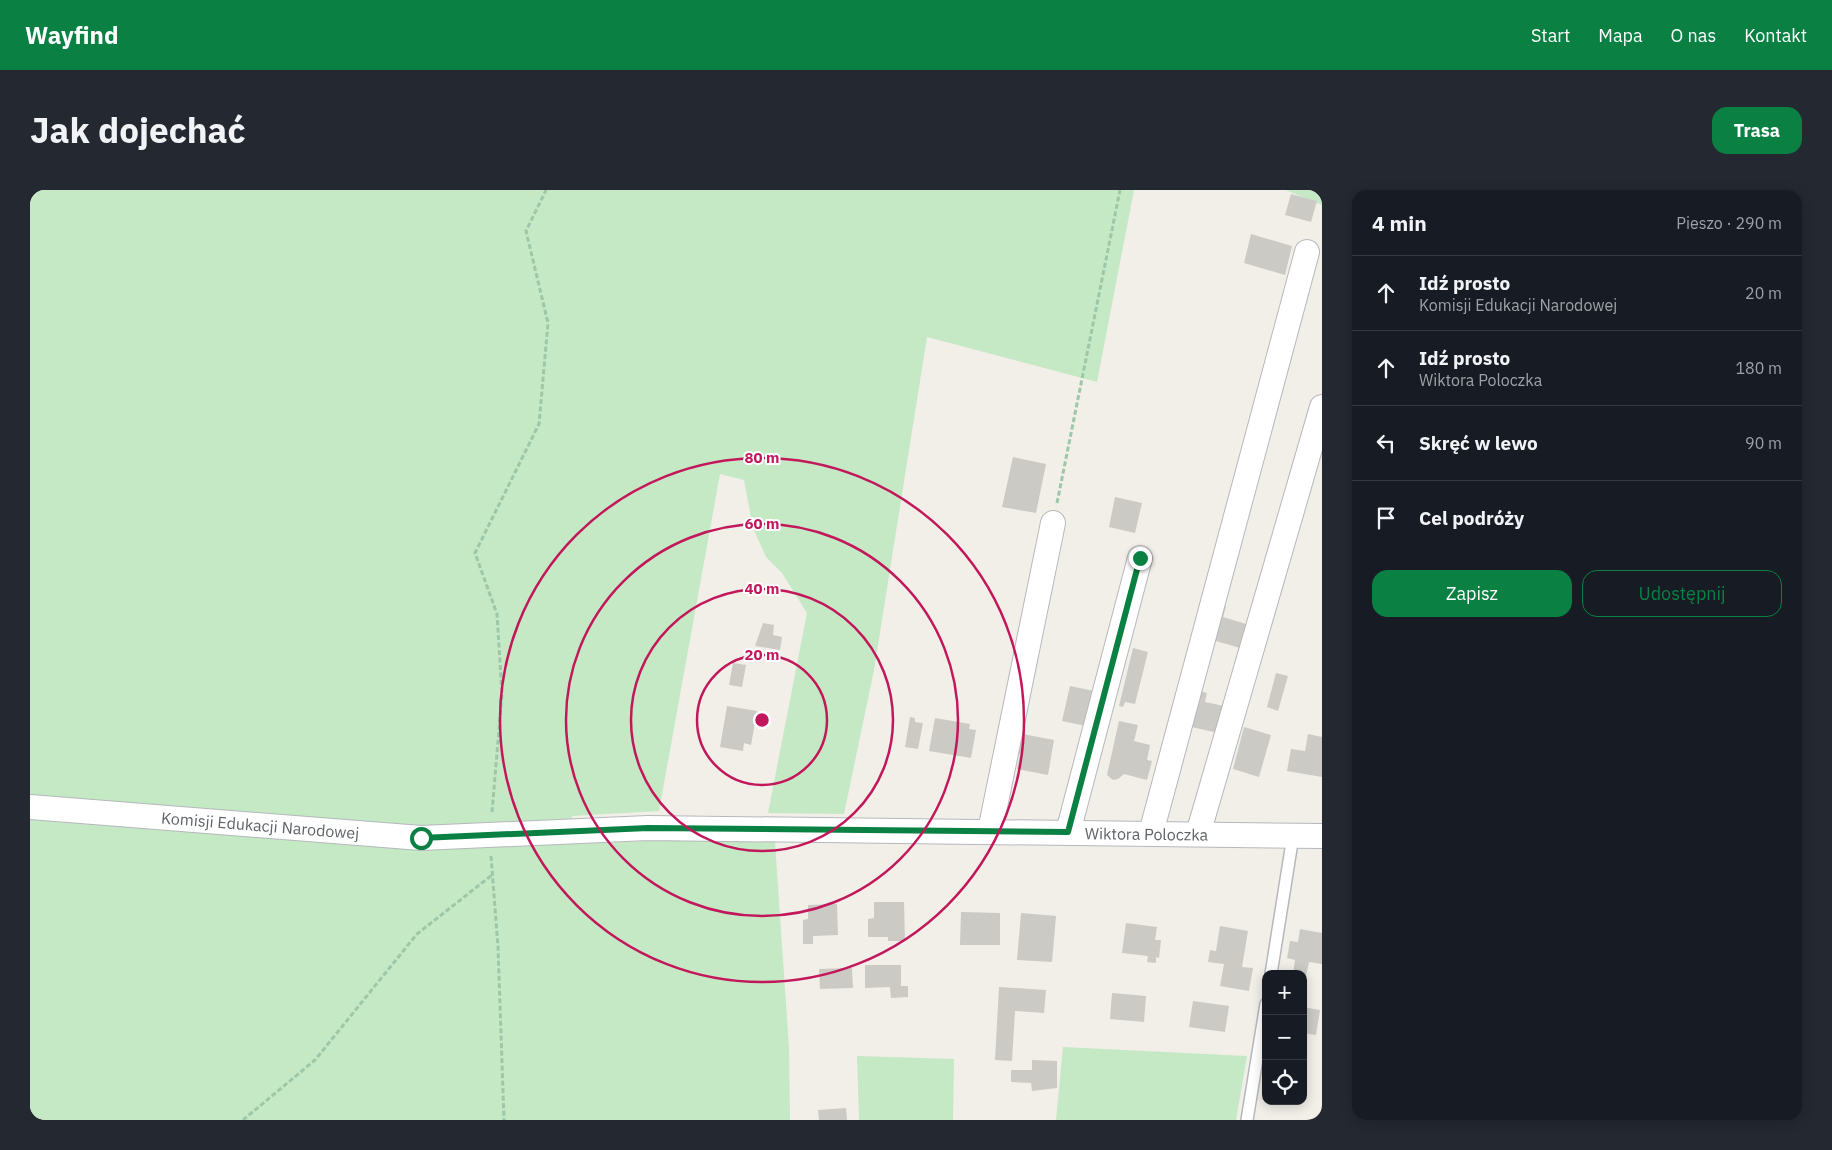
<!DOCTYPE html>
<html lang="pl">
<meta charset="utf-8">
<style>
:root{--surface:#171b24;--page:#242831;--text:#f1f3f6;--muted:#9ea1a6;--line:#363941;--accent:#0b8043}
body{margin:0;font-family:"IBM Plex Sans",sans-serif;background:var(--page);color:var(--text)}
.controls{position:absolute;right:15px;bottom:15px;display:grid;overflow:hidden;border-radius:10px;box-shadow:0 2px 12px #0003}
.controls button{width:45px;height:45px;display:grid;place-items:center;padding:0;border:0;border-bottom:1px solid var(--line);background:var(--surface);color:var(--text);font:25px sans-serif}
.stop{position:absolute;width:15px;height:15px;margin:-11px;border:4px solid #0b8043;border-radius:50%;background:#fff}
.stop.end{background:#0b8043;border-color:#fff;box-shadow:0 1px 5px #0008}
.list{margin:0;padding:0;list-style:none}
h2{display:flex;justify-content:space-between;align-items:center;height:65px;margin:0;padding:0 20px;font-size:21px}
h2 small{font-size:16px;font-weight:400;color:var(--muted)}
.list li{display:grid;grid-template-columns:32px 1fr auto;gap:15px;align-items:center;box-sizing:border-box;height:75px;padding:0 20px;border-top:1px solid var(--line)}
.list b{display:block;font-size:19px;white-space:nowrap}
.list p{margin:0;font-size:16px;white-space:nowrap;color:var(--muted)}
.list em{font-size:16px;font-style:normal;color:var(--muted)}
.actions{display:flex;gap:10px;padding:15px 20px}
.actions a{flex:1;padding:11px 0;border:1px solid var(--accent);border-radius:15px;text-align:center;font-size:18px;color:var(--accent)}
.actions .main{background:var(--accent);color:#fff}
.icon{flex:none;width:28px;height:28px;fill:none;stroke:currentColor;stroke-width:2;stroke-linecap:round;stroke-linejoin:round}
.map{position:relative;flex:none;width:1292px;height:930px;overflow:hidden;border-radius:15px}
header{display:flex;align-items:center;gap:30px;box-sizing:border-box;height:70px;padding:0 25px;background:var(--accent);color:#fff}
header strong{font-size:24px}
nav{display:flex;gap:28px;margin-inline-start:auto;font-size:18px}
.intro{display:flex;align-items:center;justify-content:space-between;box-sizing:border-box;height:120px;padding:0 30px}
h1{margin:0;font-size:35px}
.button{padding:12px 22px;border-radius:15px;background:var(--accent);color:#fff;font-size:18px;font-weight:700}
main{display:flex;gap:30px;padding:0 30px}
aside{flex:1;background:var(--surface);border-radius:15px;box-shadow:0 2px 12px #0003}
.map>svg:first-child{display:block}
</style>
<header>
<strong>Wayfind</strong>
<nav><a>Start</a><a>Mapa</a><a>O nas</a><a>Kontakt</a></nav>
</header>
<div class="intro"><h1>Jak dojechać</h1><a class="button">Trasa</a></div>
<main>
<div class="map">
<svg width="1292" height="930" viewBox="0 0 1292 930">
<rect width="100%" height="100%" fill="#f1efe8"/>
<!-- green -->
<g fill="#c5e8c5">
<polygon points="0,0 1104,0 1067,192 897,147 844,480 814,624 738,623 777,423 752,383 736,367 723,338 714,290 690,284 629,621 542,626 543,654 646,650 745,652 759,858 760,930 0,930"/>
<polygon points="1256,0 1292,0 1292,15"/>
<polygon points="1033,857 1217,866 1206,930 1026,930"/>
<polygon points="827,866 924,869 923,930 829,930"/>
</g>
<!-- building -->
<g fill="#cccac5">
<polygon points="1261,4 1287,11 1281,32 1255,25"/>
<polygon points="1221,44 1262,56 1255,85 1214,73"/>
<polygon points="983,267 1016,274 1006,323 972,317"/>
<polygon points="1085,307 1112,313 1105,343 1079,337"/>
<polygon points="1188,414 1196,416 1193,427 1216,434 1210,458 1179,449"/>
<polygon points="733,433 744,435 743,445 752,447 750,460 725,456"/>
<polygon points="1103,458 1118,462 1105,514 1095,512 1093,517 1089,516"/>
<polygon points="703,473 716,475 712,497 699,495"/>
<polygon points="1246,483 1258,486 1248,521 1237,517"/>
<polygon points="1040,496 1069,502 1061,537 1032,531"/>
<polygon points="1166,500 1177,503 1175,512 1194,516 1188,543 1157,536"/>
<polygon points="697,516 727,521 721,555 714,553 713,561 690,557"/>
<polygon points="880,527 885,528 885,532 893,533 888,559 875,557"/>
<polygon points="905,528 940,534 939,539 946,540 941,568 899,561"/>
<polygon points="1089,531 1108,535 1104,551 1120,555 1117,570 1122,571 1117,590 1094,584 1088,589 1083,590 1077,585"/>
<polygon points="1214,537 1241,545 1229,587 1203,579"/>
<polygon points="993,544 1024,550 1018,585 987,579 990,564 984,563 987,548 992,549"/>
<polygon points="1278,544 1292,547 1292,587 1257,581 1261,559 1275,561"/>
<polygon points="844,712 874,712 875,751 858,751 858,747 838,747 838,729 844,728"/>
<polygon points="807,714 808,745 783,746 783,754 773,754 773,730 778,729 778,715"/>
<polygon points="931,722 970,723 970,755 930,755"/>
<polygon points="991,723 1026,726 1022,772 987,770"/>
<polygon points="1096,733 1127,737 1125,750 1131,750 1129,768 1126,767 1126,773 1117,772 1118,766 1092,763"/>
<polygon points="1190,736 1218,741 1212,777 1223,778 1219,801 1190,796 1194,774 1178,772 1180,760 1186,761"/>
<polygon points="1270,739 1292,743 1292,774 1279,772 1276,786 1273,784 1263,784 1265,770 1257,768 1260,751 1268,752"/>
<polygon points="835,775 871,775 871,796 878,796 878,807 861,808 860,797 835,798"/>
<polygon points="822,778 823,798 790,799 789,779"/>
<polygon points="969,797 1016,800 1014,823 985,821 982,871 965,870"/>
<polygon points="1082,803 1116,806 1114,832 1080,829"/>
<polygon points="1163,811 1199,816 1195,842 1159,837"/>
<polygon points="1273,817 1290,820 1286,845 1273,843"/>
<polygon points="1002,870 1027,871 1027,898 1002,901 1001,893 981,892 981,880 1002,880"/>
<polygon points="816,918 817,930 789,930 788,920"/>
</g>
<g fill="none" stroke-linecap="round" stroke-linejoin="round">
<!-- lane casing -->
<g stroke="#b5b8bc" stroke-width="14">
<g id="lane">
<polyline points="1241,784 1263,646"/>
<polyline points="1217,930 1236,814"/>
</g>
</g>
<!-- street casing -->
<g stroke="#b5b8bc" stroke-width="26">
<g id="street">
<path id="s1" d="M0 617 391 648 618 638 1292 646"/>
<polyline points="960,641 1023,333"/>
<polyline points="1038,642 1110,368"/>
<polyline points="1121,643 1277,62"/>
<polyline points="1168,644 1292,217"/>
</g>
</g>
<!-- path -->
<g stroke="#9cc7a9" stroke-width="3" stroke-dasharray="5 2.5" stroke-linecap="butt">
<polyline points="1027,313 1090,0"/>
<polyline points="462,622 472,504 467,424 445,363 509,234 518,133 496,41 516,0"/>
<polyline points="461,666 468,757 474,930"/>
<polyline points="213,930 285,870 387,744 462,685"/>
</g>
<!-- lane -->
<use href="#lane" stroke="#fff" stroke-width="11"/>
<!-- street -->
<use href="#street" stroke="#fff" stroke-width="24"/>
</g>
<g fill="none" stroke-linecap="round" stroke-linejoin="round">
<!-- route -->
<polyline stroke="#0b8043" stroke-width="6" points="391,648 618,638 1038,642 1110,368"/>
</g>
<!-- distance rings -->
<g fill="none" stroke="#c2185b" stroke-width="2.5">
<circle cx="732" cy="530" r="65"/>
<circle cx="732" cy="530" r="131"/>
<circle cx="732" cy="530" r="196"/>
<circle cx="732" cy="530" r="262"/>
</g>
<g text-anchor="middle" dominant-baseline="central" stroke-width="4" stroke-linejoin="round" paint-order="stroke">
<!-- street labels -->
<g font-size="16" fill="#5f6368" stroke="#fff">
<text stroke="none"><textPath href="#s1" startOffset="231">Komisji Edukacji Narodowej</textPath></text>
<text stroke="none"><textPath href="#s1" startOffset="1118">Wiktora Poloczka</textPath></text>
</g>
</g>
<circle cx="732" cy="530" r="8" fill="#c2185b" stroke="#fff" stroke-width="2.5"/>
<g font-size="15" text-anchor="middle" font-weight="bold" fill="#c2185b" stroke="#fff" stroke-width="4" stroke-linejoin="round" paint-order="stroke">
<text x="732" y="273">80 m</text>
<text x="732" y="339">60 m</text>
<text x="732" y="404">40 m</text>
<text x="732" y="470">20 m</text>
</g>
</svg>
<div class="controls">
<button>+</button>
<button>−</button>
<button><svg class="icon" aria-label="locate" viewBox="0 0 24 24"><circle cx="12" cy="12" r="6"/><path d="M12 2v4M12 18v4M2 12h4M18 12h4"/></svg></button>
</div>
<div class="stop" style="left:391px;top:648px"></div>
<div class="stop end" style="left:1110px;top:368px"></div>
</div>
<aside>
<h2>4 min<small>Pieszo · 290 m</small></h2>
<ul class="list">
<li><svg class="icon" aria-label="ahead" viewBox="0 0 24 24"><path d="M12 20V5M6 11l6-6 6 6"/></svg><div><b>Idź prosto</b><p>Komisji Edukacji Narodowej</p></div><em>20 m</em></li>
<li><svg class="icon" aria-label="ahead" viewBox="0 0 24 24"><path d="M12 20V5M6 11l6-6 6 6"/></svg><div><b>Idź prosto</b><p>Wiktora Poloczka</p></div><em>180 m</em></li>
<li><svg class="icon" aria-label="left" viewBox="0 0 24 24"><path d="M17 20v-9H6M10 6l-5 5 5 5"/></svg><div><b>Skręć w lewo</b></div><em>90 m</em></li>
<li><svg class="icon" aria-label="arrive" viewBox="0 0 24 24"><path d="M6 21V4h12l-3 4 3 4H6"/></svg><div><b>Cel podróży</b></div></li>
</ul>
<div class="actions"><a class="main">Zapisz</a><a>Udostępnij</a></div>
</aside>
</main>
